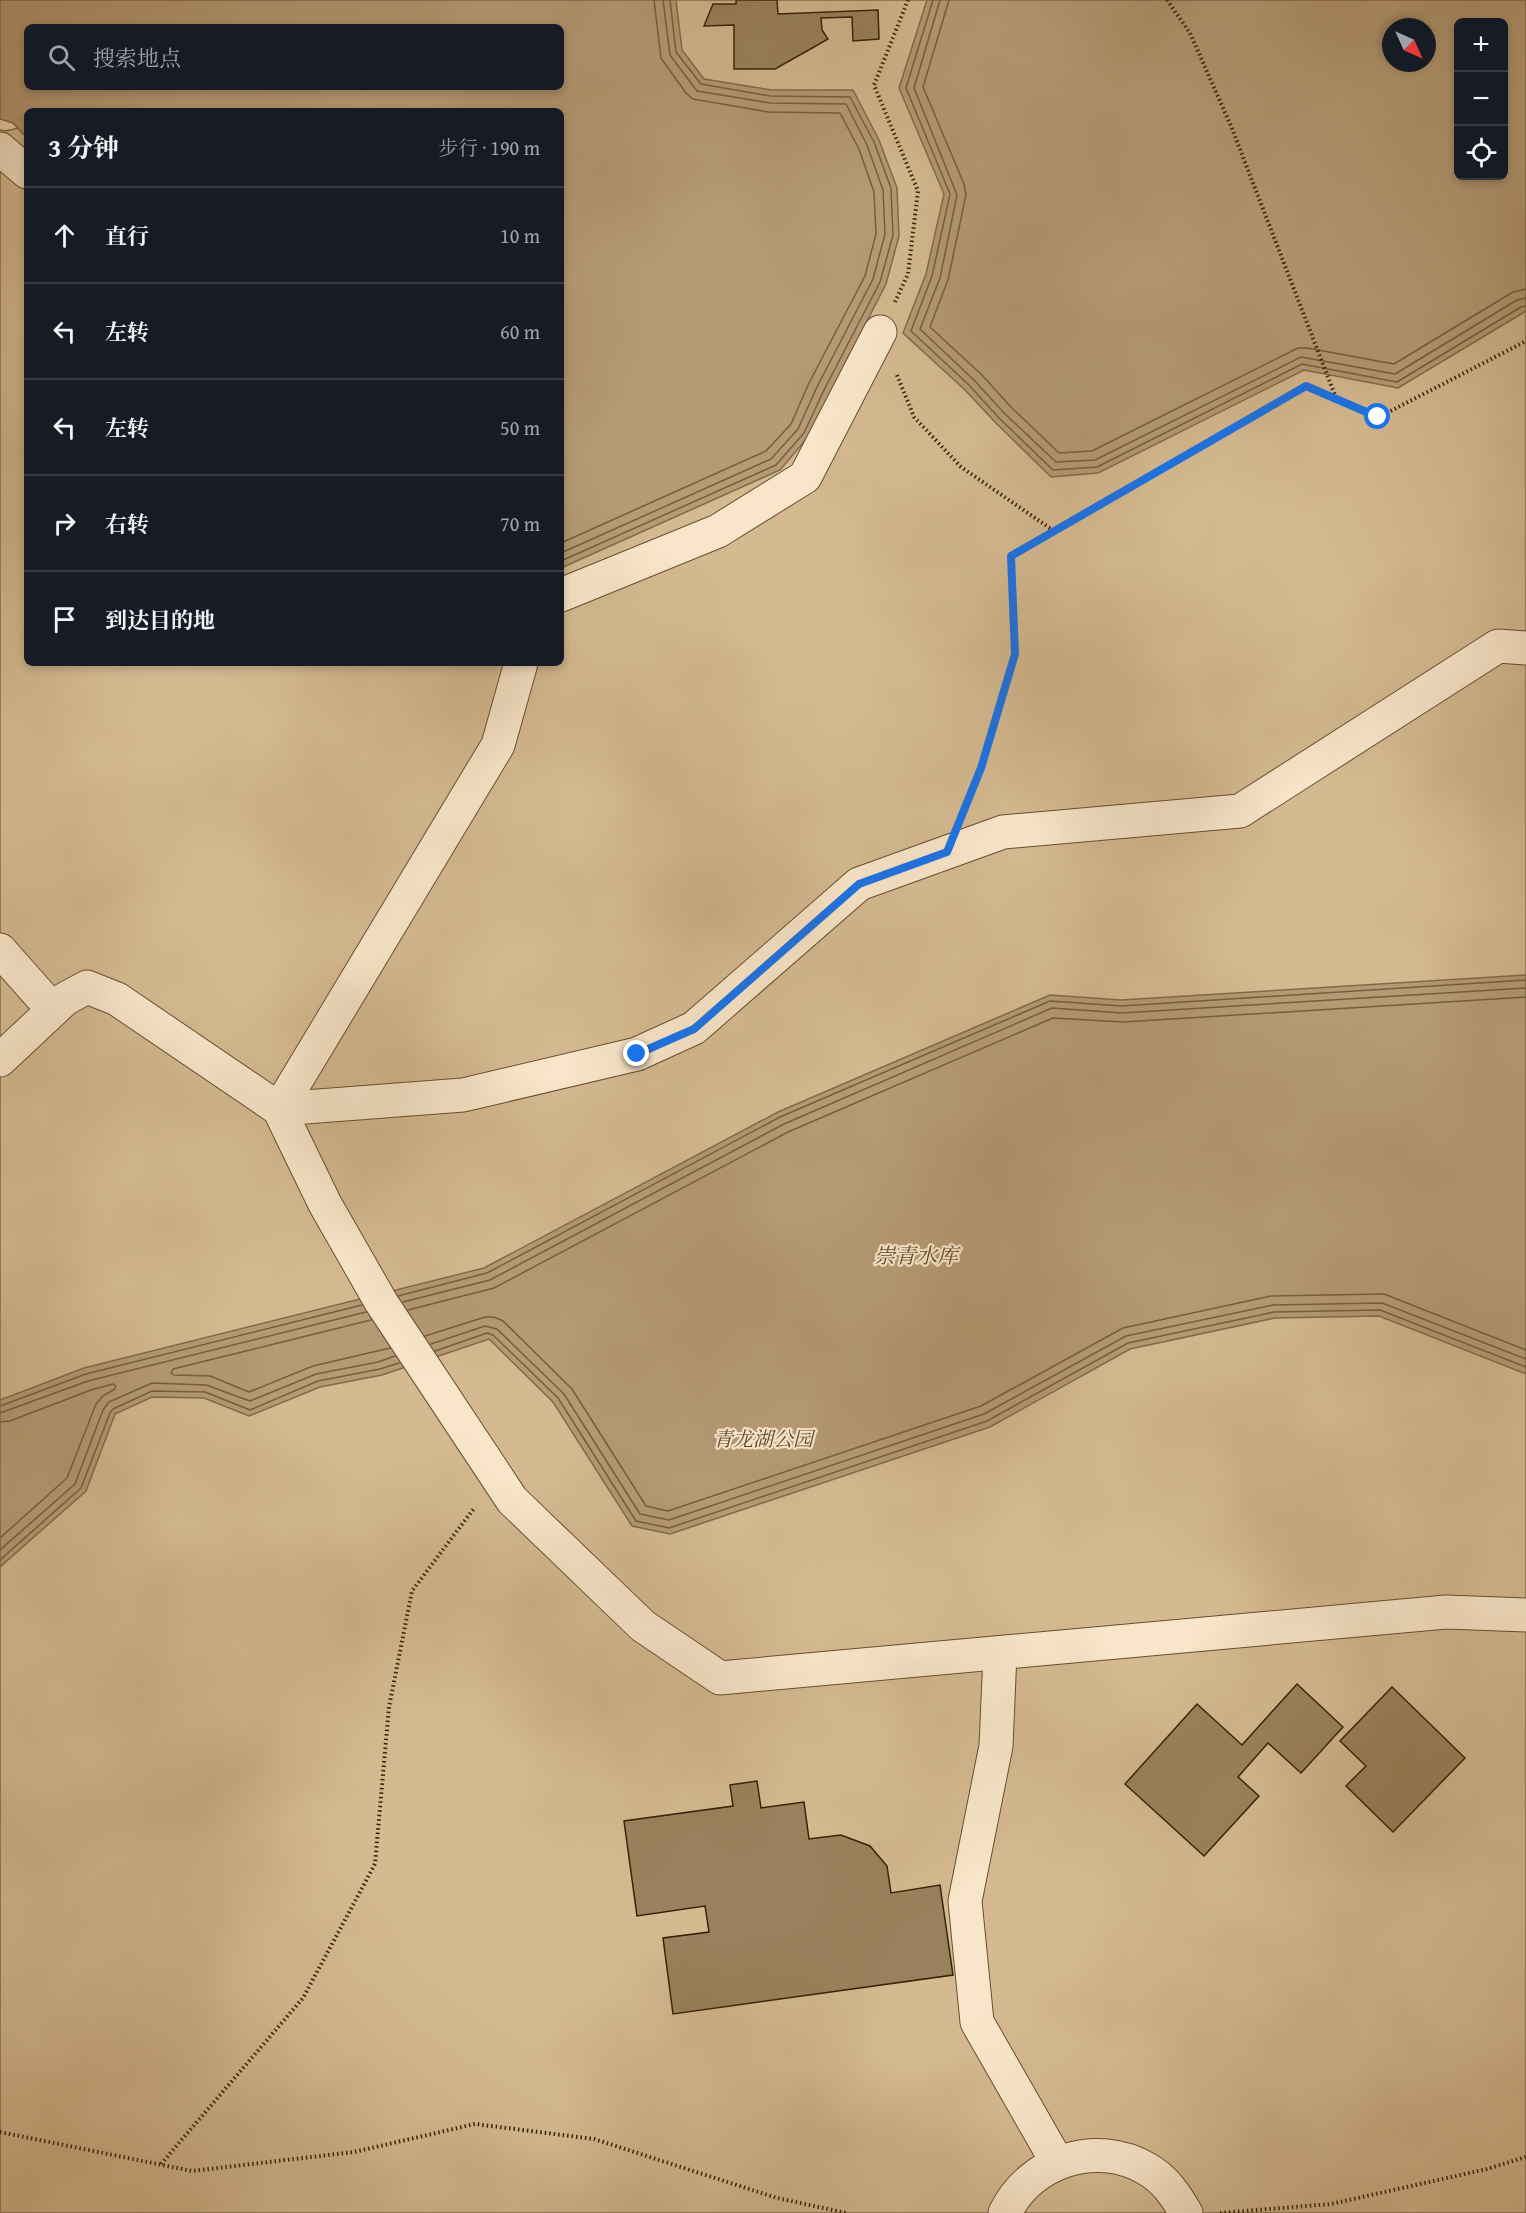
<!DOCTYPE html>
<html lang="zh">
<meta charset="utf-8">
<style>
:root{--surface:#171b24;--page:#20242c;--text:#f1f3f6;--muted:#9ea1a6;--line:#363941}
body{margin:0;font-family:"Gentium Book Plus","Noto Serif SC",serif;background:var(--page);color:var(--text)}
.controls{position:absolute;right:18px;top:18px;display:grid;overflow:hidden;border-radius:9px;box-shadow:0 3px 9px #0003}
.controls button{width:54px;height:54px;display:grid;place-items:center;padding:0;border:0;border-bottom:2px solid var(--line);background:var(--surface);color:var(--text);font:30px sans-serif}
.compass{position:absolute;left:1382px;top:18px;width:54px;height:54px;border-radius:50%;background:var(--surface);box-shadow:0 3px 9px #0003;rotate:135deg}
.stop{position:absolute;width:18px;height:18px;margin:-14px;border:4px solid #1a73e8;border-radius:50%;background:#fff}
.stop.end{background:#1a73e8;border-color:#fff;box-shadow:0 2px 6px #0008}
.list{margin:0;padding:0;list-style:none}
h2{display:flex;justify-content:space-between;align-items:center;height:78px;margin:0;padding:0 24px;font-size:26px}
h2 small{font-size:20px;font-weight:400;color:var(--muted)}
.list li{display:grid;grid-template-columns:39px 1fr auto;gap:18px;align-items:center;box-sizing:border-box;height:96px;padding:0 24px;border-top:2px solid var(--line)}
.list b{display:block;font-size:22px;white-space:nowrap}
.list em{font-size:20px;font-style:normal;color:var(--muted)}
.icon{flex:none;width:33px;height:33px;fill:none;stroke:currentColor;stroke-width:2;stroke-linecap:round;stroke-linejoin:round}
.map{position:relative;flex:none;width:1526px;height:2213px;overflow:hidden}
.search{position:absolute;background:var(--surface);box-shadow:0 3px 9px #0003;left:24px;top:24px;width:540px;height:66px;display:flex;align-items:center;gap:15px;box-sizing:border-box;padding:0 21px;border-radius:9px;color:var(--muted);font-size:22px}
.panel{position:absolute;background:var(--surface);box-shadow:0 3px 9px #0003;left:24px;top:108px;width:540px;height:558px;border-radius:9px}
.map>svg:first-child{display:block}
</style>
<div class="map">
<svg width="1526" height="2213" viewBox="0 0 1526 2213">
<rect width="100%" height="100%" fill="#f6d9ae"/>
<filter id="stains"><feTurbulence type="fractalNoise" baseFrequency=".00333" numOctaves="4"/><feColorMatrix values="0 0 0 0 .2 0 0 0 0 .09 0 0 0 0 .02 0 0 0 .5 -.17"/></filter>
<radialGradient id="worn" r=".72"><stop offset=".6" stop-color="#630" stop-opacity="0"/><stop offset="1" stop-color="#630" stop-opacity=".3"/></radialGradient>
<!-- green -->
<polygon fill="#d5ba91" stroke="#866e4c" stroke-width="1.5" points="507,0 1181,0 1526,288 1526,2213 0,2213 0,130 6,131 27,126 27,663 561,663 561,27"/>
<!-- water -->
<g fill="#b59a75" stroke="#826a49" stroke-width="1.5" fill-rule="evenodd">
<path d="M0 0H676L682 50 704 79 771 90H853L879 140 897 188 899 236 886 284 830 393 809 436 780 470 561 568V111H27V138L13 123 0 119ZM27 27H561V87H27Z"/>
<path d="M927 0H1526V311L1398 388 1304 370 1098 473 1051 477 995 422 965 390 903 333 926 274 944 194 899 88ZM1458 22H1504V176H1458ZM1391 27H1427V63H1391Z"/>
<polygon points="1526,975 1526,1374 1379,1316 1275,1318 1130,1349 990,1427 670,1534 632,1526 553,1402 489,1339 382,1375 320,1387 249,1416 204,1398 152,1397 115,1414 86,1491 0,1567 0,1400 84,1368 484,1268 778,1112 1050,995 1121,1000"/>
</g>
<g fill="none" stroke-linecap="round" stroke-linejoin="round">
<!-- shore -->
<g stroke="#765e3e" stroke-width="1.5">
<polyline points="933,0 906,88 950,194 932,276 911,331 969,385 999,418 1053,470 1097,467 1302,364 1397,382 1521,307 1526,306"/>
<polyline points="940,0 914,88 957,195 940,278 920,329 974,380 1004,413 1056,462 1095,460 1301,357 1395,374 1517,300 1526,298"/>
<polyline points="949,0 923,87 964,184 966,195 948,280 930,327 981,374 1011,407 1059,453 1092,451 1298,348 1307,348 1394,364 1513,292 1526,289"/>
<polyline points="561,543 766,451 791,424 809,383 865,276 876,234 874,192 859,149 840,113 768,112 693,99 686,93 661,58 654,0"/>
<polyline points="561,553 771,459 798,429 817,387 873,279 885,234 883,190 867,145 846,104 770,103 697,91 670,55 663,0"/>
<polyline points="561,561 776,465 804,433 824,390 880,282 893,235 891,188 874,142 850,97 770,96 701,84 676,52 670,0"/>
<polyline points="398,1296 487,1273 780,1117 1050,1001 1122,1006 1526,980"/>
<polyline points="403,1302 490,1280 784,1124 1052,1008 1122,1013 1526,988"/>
<polyline points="408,1310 494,1288 788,1132 1053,1018 1123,1022 1526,997"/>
<polyline points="371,1320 173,1369 171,1373 174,1375 210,1376 249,1392 313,1366 390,1348"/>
<polyline points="425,1336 485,1317 494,1317 503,1321 572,1389 646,1506 668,1511 981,1406 1123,1328 1271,1296 1384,1294 1526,1350"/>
<polyline points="431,1344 485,1326 497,1329 564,1394 640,1514 669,1520 984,1414 1126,1336 1273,1305 1382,1303 1526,1359"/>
<polyline points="435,1351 487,1333 493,1335 558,1398 636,1521 669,1528 987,1421 1128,1343 1274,1312 1380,1310 1526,1367"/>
<polyline points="0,1406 86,1374 362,1305"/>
<polyline points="0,1413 88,1381 366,1312"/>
<polyline points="0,1422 10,1421 91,1390 113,1384 116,1386 115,1389 103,1396 96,1404 67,1478 0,1538"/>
<polyline points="0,1550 75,1484 103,1410 109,1402 152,1383 206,1385 250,1401 316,1374 378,1362 395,1356"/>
<polyline points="0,1560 81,1488 110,1413 113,1409 152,1391 205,1392 250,1410 318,1381 380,1369 399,1363"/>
</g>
</g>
<!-- building -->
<g fill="#9a815d" stroke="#362106" stroke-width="1.5">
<polygon points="736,0 777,0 778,14 878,10 879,39 853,41 852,17 821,18 822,30 828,39 814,47 775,69 734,69 734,25 704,26 713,4 736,4"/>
<polygon points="1297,1684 1343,1727 1301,1773 1268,1743 1238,1777 1259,1796 1204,1856 1125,1784 1197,1704 1242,1745"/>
<polygon points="1392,1687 1465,1758 1393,1832 1346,1786 1366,1766 1340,1741"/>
<polygon points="757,1781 761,1808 804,1802 809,1839 841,1835 870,1846 887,1866 891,1893 940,1885 953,1975 673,2014 663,1938 709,1932 705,1906 637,1916 624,1821 733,1806 730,1785"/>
</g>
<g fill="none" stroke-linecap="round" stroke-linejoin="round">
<!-- minor casing -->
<g stroke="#664f30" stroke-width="35">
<g id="minor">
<polyline points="0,149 27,172"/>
<polyline points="561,595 718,531 805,477 880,332"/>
<polyline points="0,950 53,1010"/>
<polyline points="0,1060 65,999 87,987 117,999 279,1109 325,1204 381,1302 512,1500 643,1626 720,1678 1446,1612 1526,1615"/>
<polyline points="279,1109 463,1095 637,1054 694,1028 859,884 1003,832 1240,811 1498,646 1526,648"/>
<polyline points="279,1109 498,745 521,663"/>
<polyline points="1000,1653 996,1746 965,1901 977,2022 1057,2162"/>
<path d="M1005 2213C1030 2161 1096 2139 1147 2169 1165 2179 1176 2196 1186 2213"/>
</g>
</g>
<!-- path -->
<g stroke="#362106" stroke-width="4" stroke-dasharray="1.5 3" stroke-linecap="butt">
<polyline points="1167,0 1190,33 1231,126 1336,398"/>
<polyline points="895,302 908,274 918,191 874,85 908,0"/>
<polyline points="897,375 914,417 961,467 1054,531"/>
<polyline points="965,807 981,768 1015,654 1010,556 1306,386 1379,417 1526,341"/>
<polyline points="0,2132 192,2171 354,2152 475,2124 594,2139 777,2198 846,2213"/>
<polyline points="161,2164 303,1998 375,1864 389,1707 412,1591 475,1507"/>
<polyline points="1220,2213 1331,2204 1487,2169 1526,2157"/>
</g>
<!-- minor -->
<use href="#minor" stroke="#f9e6ca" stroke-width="33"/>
</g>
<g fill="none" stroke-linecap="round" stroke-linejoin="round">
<!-- route -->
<polyline stroke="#1a73e8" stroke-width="8" points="637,1054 694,1029 859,884 947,852 981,768 1015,654 1011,556 1306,386 1378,417"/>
</g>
<g text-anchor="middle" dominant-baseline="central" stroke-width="4.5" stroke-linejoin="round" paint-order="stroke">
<!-- park labels -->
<g font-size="20" font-style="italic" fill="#5e4729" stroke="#f9e6ca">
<text x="763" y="1438">青龙湖公园</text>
</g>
<!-- water labels -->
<g font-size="21" font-style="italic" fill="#624b2d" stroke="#f9e6ca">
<text x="916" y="1255">崇青水库</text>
</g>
</g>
<rect width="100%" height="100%" filter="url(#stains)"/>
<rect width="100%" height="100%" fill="url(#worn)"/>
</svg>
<div class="controls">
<button>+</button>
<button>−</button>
<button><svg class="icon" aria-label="locate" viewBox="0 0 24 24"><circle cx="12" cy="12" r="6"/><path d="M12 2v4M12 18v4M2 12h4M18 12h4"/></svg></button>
</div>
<svg class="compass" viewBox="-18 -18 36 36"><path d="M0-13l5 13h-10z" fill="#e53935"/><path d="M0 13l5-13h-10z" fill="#9ea1a6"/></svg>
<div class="stop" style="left:1378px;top:417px"></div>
<div class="stop end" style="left:637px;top:1054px"></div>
<div class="search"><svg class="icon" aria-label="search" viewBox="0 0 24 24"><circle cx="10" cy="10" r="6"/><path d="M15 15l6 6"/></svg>搜索地点</div>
<section class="panel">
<h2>3 分钟<small>步行 · 190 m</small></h2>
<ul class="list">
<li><svg class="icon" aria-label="ahead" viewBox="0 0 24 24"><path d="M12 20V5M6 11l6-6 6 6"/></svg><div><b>直行</b></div><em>10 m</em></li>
<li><svg class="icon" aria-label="left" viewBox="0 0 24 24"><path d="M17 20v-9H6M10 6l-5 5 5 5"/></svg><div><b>左转</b></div><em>60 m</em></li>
<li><svg class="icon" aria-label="left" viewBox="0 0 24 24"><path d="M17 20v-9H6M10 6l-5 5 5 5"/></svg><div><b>左转</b></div><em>50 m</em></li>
<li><svg class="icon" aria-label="right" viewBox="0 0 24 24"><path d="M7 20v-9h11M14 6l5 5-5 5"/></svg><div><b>右转</b></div><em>70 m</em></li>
<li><svg class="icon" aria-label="arrive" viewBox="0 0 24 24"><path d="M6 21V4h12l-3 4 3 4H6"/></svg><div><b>到达目的地</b></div></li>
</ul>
</section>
</div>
